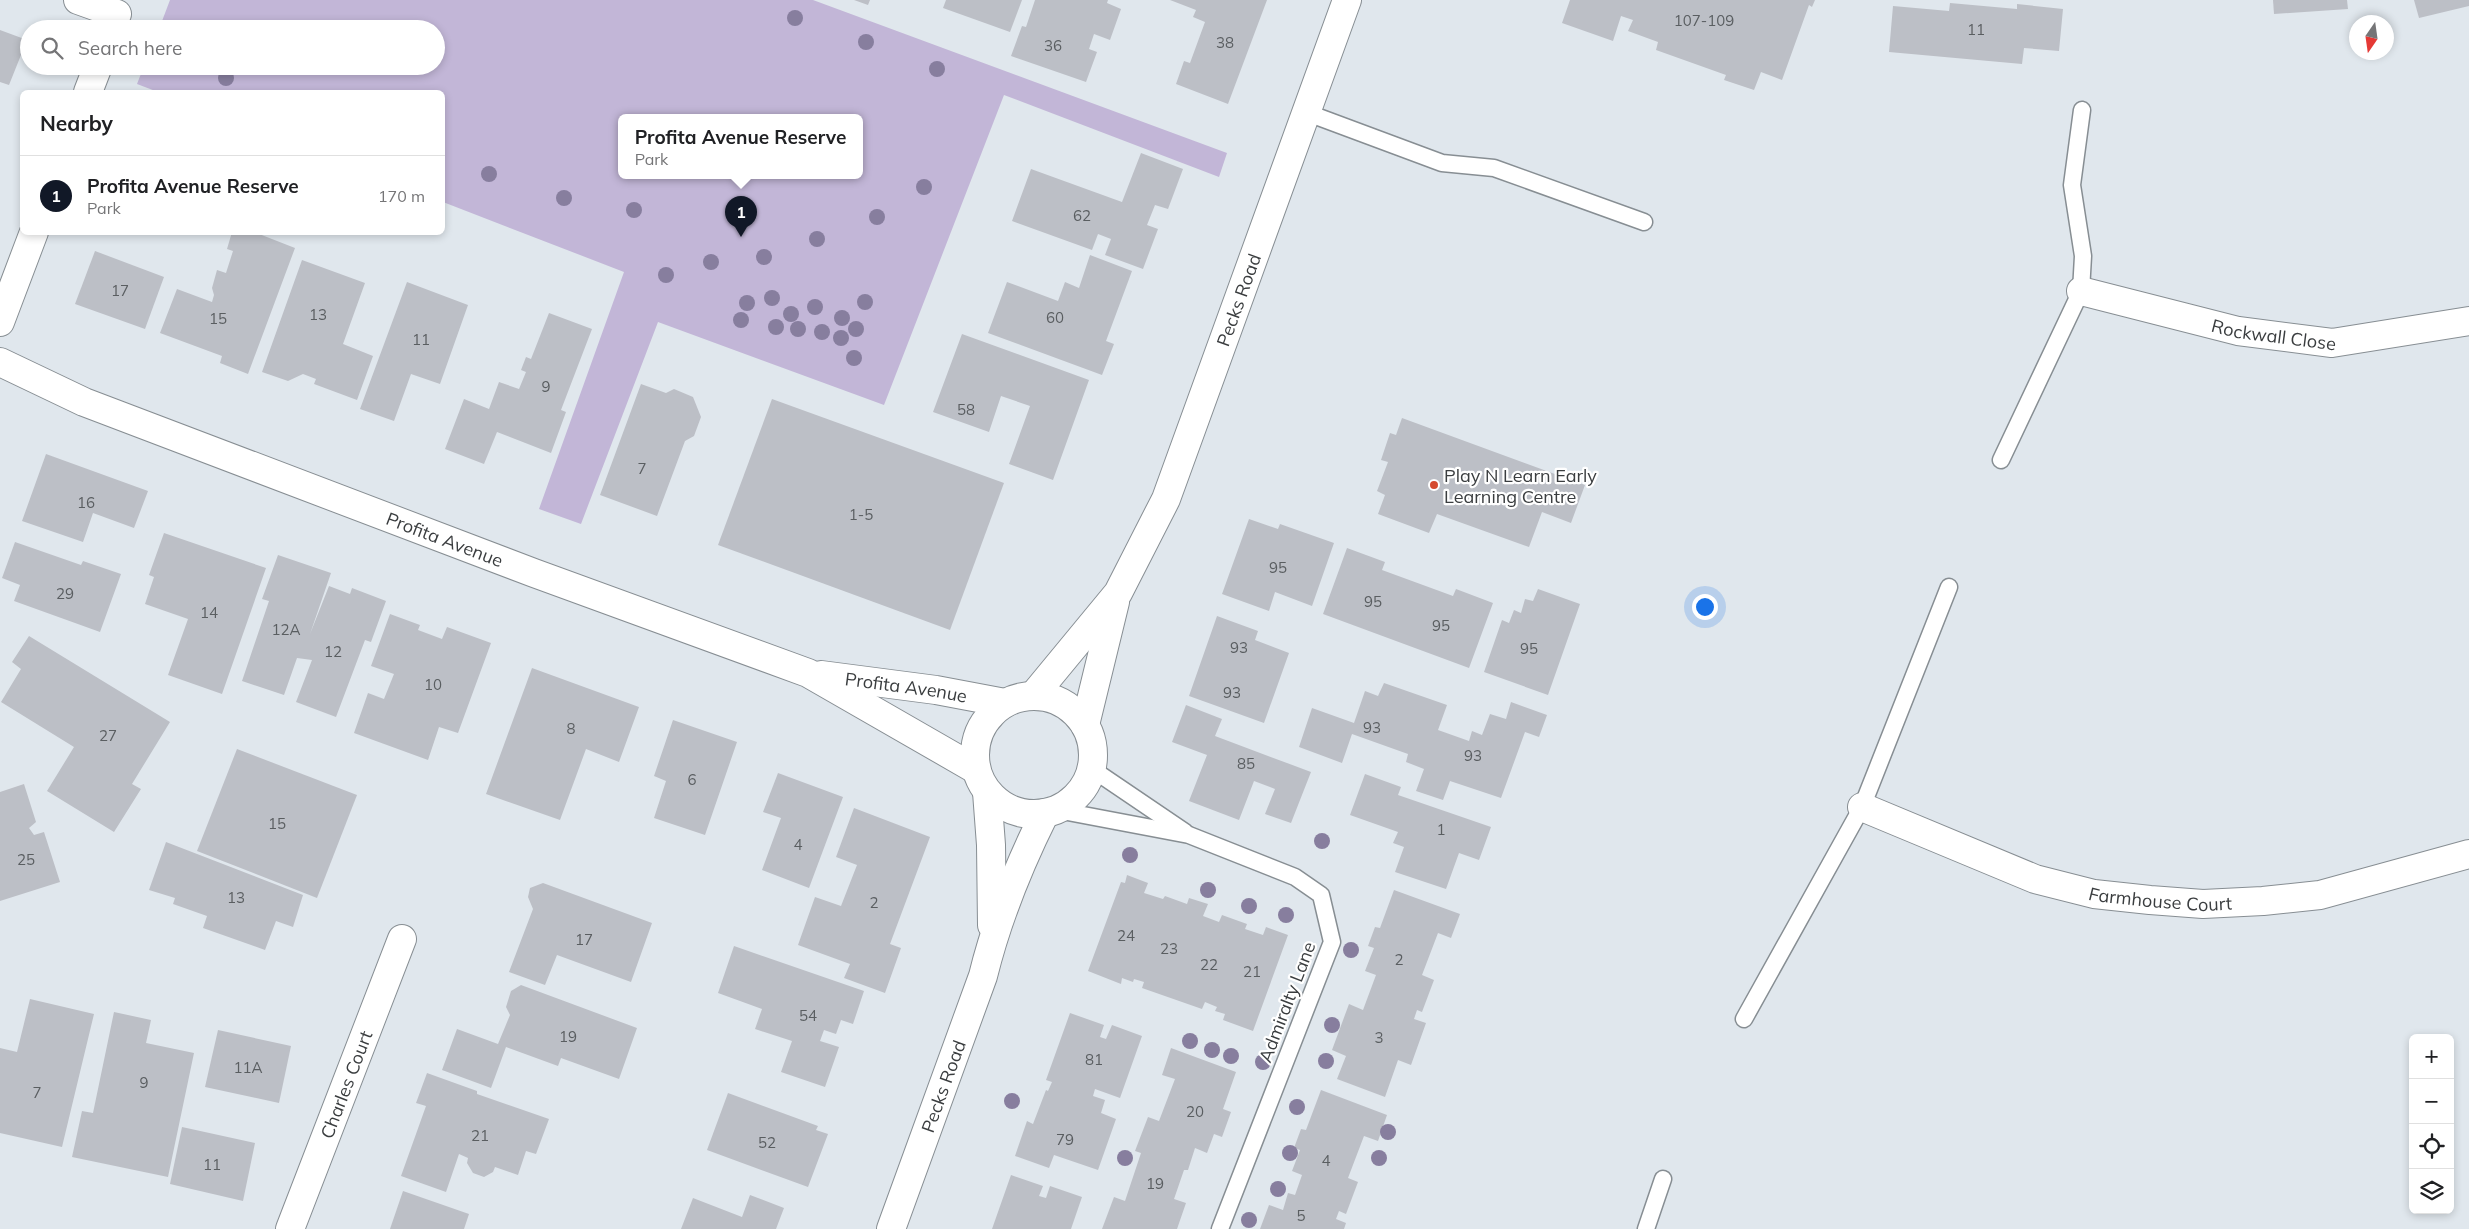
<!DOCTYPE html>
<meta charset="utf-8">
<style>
:root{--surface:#fff;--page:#f2f2f2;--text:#202124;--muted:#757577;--line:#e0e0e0;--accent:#111827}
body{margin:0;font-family:Mulish,sans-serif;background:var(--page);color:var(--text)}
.controls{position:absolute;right:15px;bottom:15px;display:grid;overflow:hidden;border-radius:8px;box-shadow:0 2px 8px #0003}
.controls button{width:45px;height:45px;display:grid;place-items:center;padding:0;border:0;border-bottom:1px solid var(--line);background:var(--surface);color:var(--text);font:25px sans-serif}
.compass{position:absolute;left:2349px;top:15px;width:45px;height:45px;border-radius:50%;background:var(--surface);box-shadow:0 2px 8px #0003;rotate:193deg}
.you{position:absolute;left:1704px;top:606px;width:18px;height:18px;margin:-12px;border:4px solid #fff;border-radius:50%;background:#1a73e8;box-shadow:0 0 0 8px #1a73e833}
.badge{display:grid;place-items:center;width:32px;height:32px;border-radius:50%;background:var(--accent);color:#fff;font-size:16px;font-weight:700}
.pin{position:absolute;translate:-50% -41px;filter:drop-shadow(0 1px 2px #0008)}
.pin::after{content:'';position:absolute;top:26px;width:18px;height:15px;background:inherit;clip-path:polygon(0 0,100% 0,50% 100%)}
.popup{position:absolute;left:618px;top:114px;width:245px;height:65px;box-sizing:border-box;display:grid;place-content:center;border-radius:8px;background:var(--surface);filter:drop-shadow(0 1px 4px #0005);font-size:16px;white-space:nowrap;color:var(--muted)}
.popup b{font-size:19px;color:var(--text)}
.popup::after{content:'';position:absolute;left:50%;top:100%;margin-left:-10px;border:10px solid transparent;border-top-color:var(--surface)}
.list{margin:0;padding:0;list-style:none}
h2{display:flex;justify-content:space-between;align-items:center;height:65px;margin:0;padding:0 20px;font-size:21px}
h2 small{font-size:16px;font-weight:400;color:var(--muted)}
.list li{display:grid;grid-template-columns:32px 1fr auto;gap:15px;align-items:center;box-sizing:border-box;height:80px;padding:0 20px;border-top:1px solid var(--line)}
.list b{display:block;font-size:19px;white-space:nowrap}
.list p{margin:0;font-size:16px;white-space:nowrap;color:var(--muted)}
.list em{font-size:16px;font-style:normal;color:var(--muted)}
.icon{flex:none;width:28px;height:28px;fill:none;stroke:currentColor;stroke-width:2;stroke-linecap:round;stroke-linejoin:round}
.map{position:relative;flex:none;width:2469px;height:1229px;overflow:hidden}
.search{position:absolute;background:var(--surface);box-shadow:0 2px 8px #0003;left:20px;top:20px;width:425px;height:55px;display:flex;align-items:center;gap:12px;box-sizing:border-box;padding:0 18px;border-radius:28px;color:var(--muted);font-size:19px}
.panel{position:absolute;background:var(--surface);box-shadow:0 2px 8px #0003;left:20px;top:90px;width:425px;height:145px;border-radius:8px}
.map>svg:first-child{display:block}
</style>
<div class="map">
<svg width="2469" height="1229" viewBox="0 0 2469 1229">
<rect width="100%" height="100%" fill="#e0e7ed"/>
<!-- green -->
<path fill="#c2b6d7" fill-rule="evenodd" d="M170 0H813L1227 153 1219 177 1004 95 884 405 658 322 581 524 539 509 624 272 443 202 442 92H158L137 84 144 66H436V29H159ZM622 118H860V176H622Z"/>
<!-- building -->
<g fill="#bcbfc6">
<polygon points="854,0 870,0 868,5"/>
<polygon points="946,0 1022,0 1010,32 943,8"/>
<polygon points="1035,0 1108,0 1107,3 1121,9 1110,40 1094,34 1089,49 1097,52 1086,82 1011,56 1022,26 1026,27"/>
<polygon points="1170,0 1267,0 1228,104 1176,84 1184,61 1190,63 1205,22 1193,17 1196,10"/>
<polygon points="1570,0 1815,0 1812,7 1809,5 1782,80 1761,72 1754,90 1724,80 1726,75 1656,50 1658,42 1628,31 1633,20 1621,16 1613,41 1562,23"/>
<polygon points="2273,0 2347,0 2348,9 2274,14"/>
<polygon points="2414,0 2469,0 2469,6 2419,18"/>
<polygon points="1950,3 2017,9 2017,4 2063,9 2059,51 2024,48 2022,64 1889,52 1893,6 1949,11"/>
<polygon points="0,30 27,40 9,85 0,82"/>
<polygon points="1141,153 1183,169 1168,209 1155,205 1147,225 1158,229 1143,269 1105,255 1111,239 1098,234 1092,250 1012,221 1031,169 1122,202"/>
<polygon points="232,232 254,232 295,248 248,374 220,363 222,356 160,333 177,289 212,302 214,295 212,288 217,270 226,273 233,251 227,249"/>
<polygon points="95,251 164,277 145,329 75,304"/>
<polygon points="1090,255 1132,271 1106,341 1114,344 1102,375 988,333 1007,282 1058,301 1065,282 1079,288"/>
<polygon points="302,260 365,283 343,344 373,356 357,400 314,384 316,379 303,374 288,381 262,372"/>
<polygon points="407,282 468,305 440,384 411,374 394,421 360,409"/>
<polygon points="549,313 592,329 561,410 566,412 551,453 497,432 484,464 445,449 464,399 489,409 499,382 519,389 526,372 521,370 526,357 531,359"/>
<polygon points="962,334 1089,380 1053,480 1009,464 1030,406 1001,396 989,432 933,412"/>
<polygon points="641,384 666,393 674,389 693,397 701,417 694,436 685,441 657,516 600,495"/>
<polygon points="772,399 1004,483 950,630 718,545"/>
<polygon points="1402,418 1585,485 1571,523 1542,512 1529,547 1437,514 1429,533 1378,514 1385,495 1377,491 1388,462 1381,460 1390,433 1396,435"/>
<polygon points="46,454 148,491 134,528 93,513 83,542 22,521"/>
<polygon points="1249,519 1278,529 1280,524 1334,543 1312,606 1275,592 1269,611 1222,594"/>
<polygon points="164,533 266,568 222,694 168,675 188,619 145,604 154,577 149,575"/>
<polygon points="15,542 81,565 83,561 121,574 100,632 14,601 20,585 2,578"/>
<polygon points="1347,548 1385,562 1382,570 1453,596 1456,589 1493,603 1469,668 1323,614"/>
<polygon points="278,555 331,573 310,634 329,586 350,594 352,588 386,601 371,642 365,640 336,717 296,702 312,660 297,658 284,695 242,681 269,601 262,599"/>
<polygon points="1538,589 1580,604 1548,695 1484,672 1502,620 1509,623 1514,610 1521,613 1525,599 1533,601"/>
<polygon points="390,614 420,625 418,630 442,639 447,627 491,643 458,733 439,727 428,760 354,733 368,693 384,699 394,674 371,666"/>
<polygon points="1217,616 1258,631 1255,640 1289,653 1264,723 1189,696"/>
<polygon points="29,636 170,722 132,784 141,789 114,832 47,791 74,747 1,702 21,669 12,662"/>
<polygon points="532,668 639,707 619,762 586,749 560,820 486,794"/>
<polygon points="1384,683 1447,705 1438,730 1469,741 1472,731 1482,735 1490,714 1506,719 1511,702 1547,715 1539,737 1525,732 1501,798 1450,781 1443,800 1416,791 1424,769 1406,762 1408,754 1352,734 1342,763 1299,747 1312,708 1354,723 1365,691 1378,696"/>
<polygon points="1186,705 1222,719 1215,736 1311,772 1291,823 1265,814 1275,789 1254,781 1239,820 1189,801 1207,755 1172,742"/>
<polygon points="673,720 737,742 705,835 654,818 666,781 654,776"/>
<polygon points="237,749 357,795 317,898 197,851"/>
<polygon points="778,773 843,797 809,888 762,870 781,818 763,812"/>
<polygon points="1365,774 1401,787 1398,795 1491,827 1479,860 1459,853 1446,889 1395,872 1404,847 1393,843 1398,832 1350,815"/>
<polygon points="24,784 36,822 29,828 34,835 44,832 60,882 0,901 0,792"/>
<polygon points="854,808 930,837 890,944 901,948 885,993 844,978 850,964 798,945 815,897 841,906 857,865 836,857"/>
<polygon points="166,842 303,895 293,927 276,921 265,950 203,928 207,916 173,904 175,898 149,890"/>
<polygon points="1127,875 1148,883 1144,893 1163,899 1165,896 1187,904 1189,898 1208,904 1203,916 1219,922 1222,915 1247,924 1245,929 1263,935 1266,927 1288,935 1253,1031 1223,1020 1225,1014 1215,1011 1217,1007 1205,1002 1202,1009 1142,988 1144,982 1134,979 1133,982 1122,978 1121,984 1088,971 1121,882 1125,883"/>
<polygon points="543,883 652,923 631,982 557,955 545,985 509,972 533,909 528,897 530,888"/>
<polygon points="1394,890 1460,914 1451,938 1438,933 1422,975 1434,980 1422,1012 1417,1010 1414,1019 1426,1023 1411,1065 1398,1060 1385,1097 1337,1079 1346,1056 1332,1050 1349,1004 1363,1010 1376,975 1365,971 1374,948 1368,946 1375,927 1380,928"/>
<polygon points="734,946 864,991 853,1024 841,1020 836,1034 824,1030 820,1041 839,1047 825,1087 781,1072 792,1041 755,1029 762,1009 718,993"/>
<polygon points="521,985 637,1028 619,1079 561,1058 558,1066 506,1047 491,1088 442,1070 457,1029 498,1044 510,1015 506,1007 511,991"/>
<polygon points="30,999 94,1014 62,1147 0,1133 0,1048 17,1052"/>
<polygon points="114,1012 151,1020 146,1043 194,1053 168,1177 72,1157 82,1111 93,1113"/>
<polygon points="1070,1013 1104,1025 1100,1037 1106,1039 1112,1025 1142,1036 1120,1098 1095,1089 1093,1096 1105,1100 1101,1113 1116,1119 1098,1170 1054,1155 1049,1168 1015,1156 1027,1121 1033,1124 1046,1090 1048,1091 1052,1082 1046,1080"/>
<polygon points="218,1030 291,1046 279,1103 205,1087"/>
<polygon points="1171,1048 1236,1072 1223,1109 1231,1112 1222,1137 1214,1134 1207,1153 1195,1148 1188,1170 1184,1170 1174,1199 1186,1203 1177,1229 1102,1229 1114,1197 1125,1201 1141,1153 1135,1151 1148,1117 1159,1121 1175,1079 1162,1075"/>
<polygon points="427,1073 477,1091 477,1094 549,1119 536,1154 526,1151 518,1175 495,1167 493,1172 484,1177 473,1173 467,1163 468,1158 459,1154 446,1192 401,1176 426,1106 416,1103"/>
<polygon points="1321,1090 1387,1115 1378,1141 1364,1136 1348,1178 1358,1182 1346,1214 1339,1211 1336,1219 1346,1223 1344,1229 1260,1229 1269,1205 1283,1210 1288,1193 1295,1195 1302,1175 1292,1171 1300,1150 1294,1148 1301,1129 1306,1130"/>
<polygon points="728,1093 818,1126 816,1130 828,1134 808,1187 707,1150"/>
<polygon points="182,1127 255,1143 243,1201 170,1184"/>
<polygon points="1011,1175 1043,1186 1039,1196 1046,1198 1050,1186 1082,1197 1071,1229 992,1229"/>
<polygon points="403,1191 469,1214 464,1229 390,1229"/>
<polygon points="750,1195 784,1208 776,1229 681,1229 693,1198 742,1217"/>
</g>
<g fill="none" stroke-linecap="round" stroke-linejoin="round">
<!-- lane casing -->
<g stroke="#878e93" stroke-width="19">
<g id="lane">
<polyline points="1305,112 1442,163 1494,168 1644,222"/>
<polyline points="2001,460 2081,291 2083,256 2072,185 2082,110"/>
<polyline points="1092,769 1185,832"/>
<polyline points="1057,810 1189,835 1295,877 1321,895 1332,942 1220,1229"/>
<polyline points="1744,1019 1862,807 1949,587"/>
<polyline points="1646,1229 1663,1179"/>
</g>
</g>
<!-- street casing -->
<g stroke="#878e93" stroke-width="30">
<g id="street">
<polyline points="78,0 117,14"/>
<polyline points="88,92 98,66"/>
<path id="s1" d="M2081 291 2238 331 2332 343 2469 321"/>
<polyline points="0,322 34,232"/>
<path id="s2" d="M0 362 84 402 534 573 808 673 975 769"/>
<path id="s3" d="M821 675 936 690 1005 703"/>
<circle cx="1034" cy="755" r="59"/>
<path id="s4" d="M1033 696 1118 593 1166 499 1347 0"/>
<polyline points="1085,725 1115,602"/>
<polyline points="987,792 991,845 992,925"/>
<path id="s5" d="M1862 807 2035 879 2094 894 2150 900 2203 904 2263 901 2320 895 2469 854"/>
<path id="s6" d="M290 1229 402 939"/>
<path id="s7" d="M891 1229 983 976C997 919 1019 865 1045 813"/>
</g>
</g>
<!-- lane -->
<use href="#lane" stroke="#fff" stroke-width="16"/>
<!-- street -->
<use href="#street" stroke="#fff" stroke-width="28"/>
</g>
<!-- trees -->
<g fill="#877e9e">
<circle cx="795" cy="18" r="8"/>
<circle cx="866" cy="42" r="8"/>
<circle cx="937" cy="69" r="8"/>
<circle cx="226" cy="78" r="8"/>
<circle cx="489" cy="174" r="8"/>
<circle cx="924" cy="187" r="8"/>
<circle cx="564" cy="198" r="8"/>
<circle cx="634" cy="210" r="8"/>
<circle cx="877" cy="217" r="8"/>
<circle cx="817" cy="239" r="8"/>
<circle cx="764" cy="257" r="8"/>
<circle cx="711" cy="262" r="8"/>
<circle cx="666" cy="275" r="8"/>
<circle cx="772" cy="298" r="8"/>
<circle cx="865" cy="302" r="8"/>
<circle cx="747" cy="303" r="8"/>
<circle cx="815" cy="307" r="8"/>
<circle cx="791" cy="314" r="8"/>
<circle cx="842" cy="318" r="8"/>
<circle cx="741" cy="320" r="8"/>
<circle cx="776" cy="327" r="8"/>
<circle cx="798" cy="329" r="8"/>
<circle cx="856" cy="329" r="8"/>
<circle cx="822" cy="332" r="8"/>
<circle cx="841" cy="338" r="8"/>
<circle cx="854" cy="358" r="8"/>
<circle cx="1322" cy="841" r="8"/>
<circle cx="1130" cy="855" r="8"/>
<circle cx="1208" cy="890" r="8"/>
<circle cx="1249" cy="906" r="8"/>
<circle cx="1286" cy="915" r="8"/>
<circle cx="1351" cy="950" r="8"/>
<circle cx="1332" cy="1025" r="8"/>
<circle cx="1190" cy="1041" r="8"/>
<circle cx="1212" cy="1050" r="8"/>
<circle cx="1231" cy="1056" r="8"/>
<circle cx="1326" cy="1061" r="8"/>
<circle cx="1263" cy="1062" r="8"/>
<circle cx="1012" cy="1101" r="8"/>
<circle cx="1297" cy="1107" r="8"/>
<circle cx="1388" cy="1132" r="8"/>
<circle cx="1290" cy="1153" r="8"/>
<circle cx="1125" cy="1158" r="8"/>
<circle cx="1379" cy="1158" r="8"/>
<circle cx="1278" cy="1189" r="8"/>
<circle cx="1249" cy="1220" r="8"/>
</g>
<!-- markers -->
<circle fill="#d54a2f" stroke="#fff" stroke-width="2" cx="1434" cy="485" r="5"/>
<g text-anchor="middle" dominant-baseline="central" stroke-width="4.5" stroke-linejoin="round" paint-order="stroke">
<!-- number labels -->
<g font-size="15" fill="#5a5e61">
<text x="1704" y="20">107-109</text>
<text x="1976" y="29">11</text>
<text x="1225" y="42">38</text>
<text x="1053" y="45">36</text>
<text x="1082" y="215">62</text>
<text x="120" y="290">17</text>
<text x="318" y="314">13</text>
<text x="1055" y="317">60</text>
<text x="218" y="318">15</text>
<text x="421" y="339">11</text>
<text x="546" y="386">9</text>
<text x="966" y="409">58</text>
<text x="642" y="468">7</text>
<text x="86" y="502">16</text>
<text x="861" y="514">1-5</text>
<text x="1278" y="567">95</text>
<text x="65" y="593">29</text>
<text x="1373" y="601">95</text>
<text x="209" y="612">14</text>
<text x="1441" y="625">95</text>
<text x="286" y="629">12A</text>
<text x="1239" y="647">93</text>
<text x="1529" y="648">95</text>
<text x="333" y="651">12</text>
<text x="433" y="684">10</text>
<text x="1232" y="692">93</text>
<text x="1372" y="727">93</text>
<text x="571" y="728">8</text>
<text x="108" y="735">27</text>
<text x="1473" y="755">93</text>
<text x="1246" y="763">85</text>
<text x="692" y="779">6</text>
<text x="277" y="823">15</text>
<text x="1441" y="829">1</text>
<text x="798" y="844">4</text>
<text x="26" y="859">25</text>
<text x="236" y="897">13</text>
<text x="874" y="902">2</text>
<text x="1126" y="935">24</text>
<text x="584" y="939">17</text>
<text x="1169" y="948">23</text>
<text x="1399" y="959">2</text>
<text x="1209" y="964">22</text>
<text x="1252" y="971">21</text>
<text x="808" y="1015">54</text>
<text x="568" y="1036">19</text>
<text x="1379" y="1037">3</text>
<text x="1094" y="1059">81</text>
<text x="248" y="1067">11A</text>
<text x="144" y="1082">9</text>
<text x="37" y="1092">7</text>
<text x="1195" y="1111">20</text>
<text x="480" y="1135">21</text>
<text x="1065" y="1139">79</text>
<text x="767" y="1142">52</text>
<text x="1326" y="1160">4</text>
<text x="212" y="1164">11</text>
<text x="1155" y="1183">19</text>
<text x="1301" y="1215">5</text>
</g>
<!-- street labels -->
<g font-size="18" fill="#3a3d3f" stroke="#fff">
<text stroke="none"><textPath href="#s4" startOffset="451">Pecks Road</textPath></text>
<text stroke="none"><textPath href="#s1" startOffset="198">Rockwall Close</textPath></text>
<text stroke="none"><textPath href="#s2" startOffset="479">Profita Avenue</textPath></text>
<text stroke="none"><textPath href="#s3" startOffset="86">Profita Avenue</textPath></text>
<text stroke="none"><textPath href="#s5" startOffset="315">Farmhouse Court</textPath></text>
<text transform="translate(1287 1002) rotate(-69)">Admiralty Lane</text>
<text stroke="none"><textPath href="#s6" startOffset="155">Charles Court</textPath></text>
<text stroke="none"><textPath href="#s7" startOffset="152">Pecks Road</textPath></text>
</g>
<!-- poi labels -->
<g font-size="18" fill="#3a3d3f" stroke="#fff" text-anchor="start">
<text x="1444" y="475">Play N Learn Early<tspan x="1444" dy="21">Learning Centre</tspan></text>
</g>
</g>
</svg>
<div class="controls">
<button>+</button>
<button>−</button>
<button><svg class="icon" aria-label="locate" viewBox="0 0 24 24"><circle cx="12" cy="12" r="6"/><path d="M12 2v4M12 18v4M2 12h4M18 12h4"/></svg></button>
<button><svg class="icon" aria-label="layers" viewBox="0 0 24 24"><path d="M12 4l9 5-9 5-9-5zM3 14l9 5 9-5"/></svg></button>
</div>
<svg class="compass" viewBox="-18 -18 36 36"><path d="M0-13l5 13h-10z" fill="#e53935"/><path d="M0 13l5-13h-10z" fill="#757577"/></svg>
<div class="you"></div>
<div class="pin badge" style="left:741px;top:237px">1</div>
<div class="popup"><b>Profita Avenue Reserve</b>Park</div>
<div class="search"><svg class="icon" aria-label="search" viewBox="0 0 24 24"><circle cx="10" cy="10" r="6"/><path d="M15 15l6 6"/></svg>Search here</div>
<section class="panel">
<h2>Nearby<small></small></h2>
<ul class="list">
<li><span class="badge">1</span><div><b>Profita Avenue Reserve</b><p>Park</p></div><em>170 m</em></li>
</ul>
</section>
</div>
